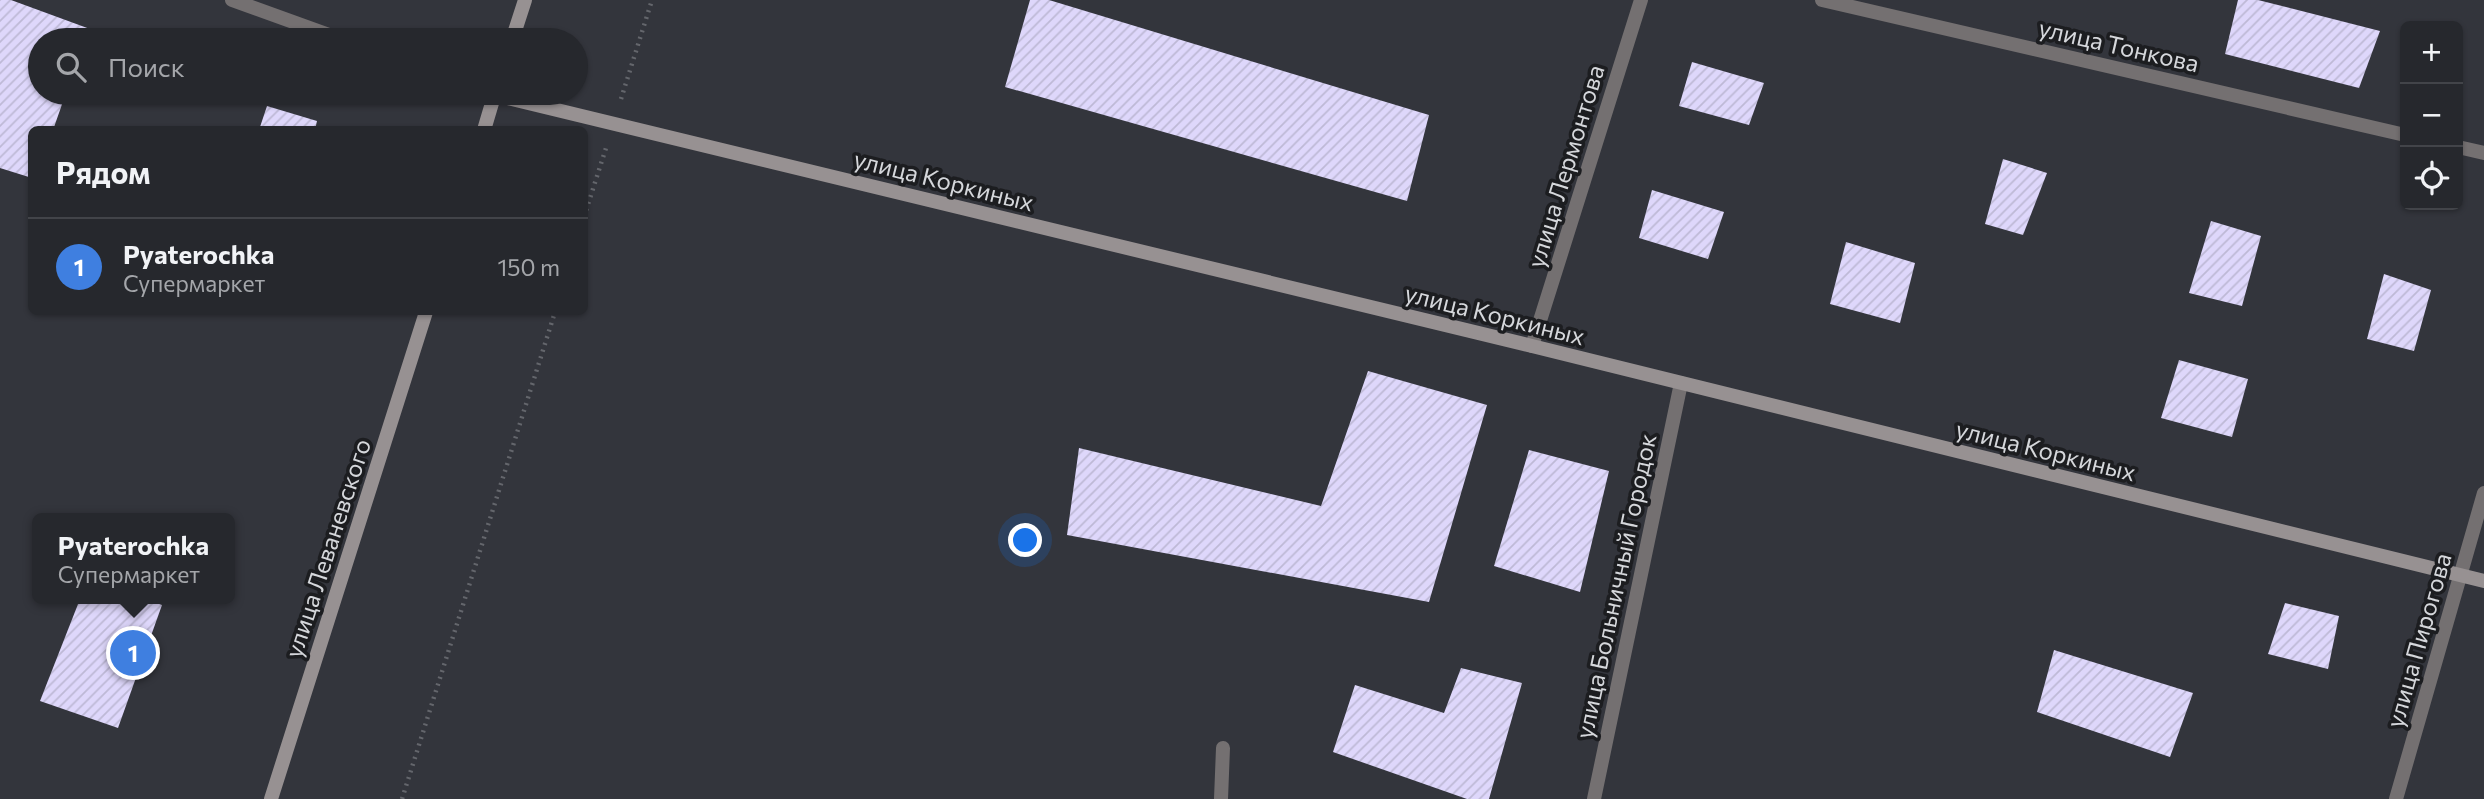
<!DOCTYPE html>
<html lang="ru">
<meta charset="utf-8">
<style>
:root{--surface:#26282d;--page:#323439;--text:#f1f3f6;--muted:#a4a6aa;--line:#424449;--accent:#c6a6f0}
body{margin:0;font-family:Commissioner,sans-serif;background:var(--page);color:var(--text)}
.controls{position:absolute;right:21px;top:21px;display:grid;overflow:hidden;border-radius:10px;box-shadow:0 2px 5px #0004}
.controls button{width:63px;height:63px;display:grid;place-items:center;padding:0;border:0;border-bottom:2px solid var(--line);background:var(--surface);color:var(--text);font:35px sans-serif}
.you{position:absolute;left:1026px;top:541px;width:24px;height:24px;margin:-18px;border:5px solid #fff;border-radius:50%;background:#1a73e8;box-shadow:0 0 0 10px #1a73e833}
.badge{display:grid;place-items:center;width:46px;height:46px;border-radius:50%;background:var(--accent);color:#fff;font-size:23px;font-weight:700}
.pin{position:absolute;translate:-50% -50%;border:4px solid #fff;box-shadow:0 2px 7px #0006}
.popup{position:absolute;left:32px;top:513px;width:203px;height:91px;box-sizing:border-box;display:grid;place-content:center;border-radius:10px;background:var(--surface);filter:drop-shadow(0 2px 5px #0005);font-size:23px;white-space:nowrap;color:var(--muted)}
.popup b{font-size:26px;color:var(--text)}
.popup::after{content:'';position:absolute;left:50%;top:100%;margin-left:-14px;border:14px solid transparent;border-top-color:var(--surface)}
.list{margin:0;padding:0;list-style:none}
h2{display:flex;justify-content:space-between;align-items:center;height:91px;margin:0;padding:0 28px;font-size:30px}
h2 small{font-size:23px;font-weight:400;color:var(--muted)}
.list li{display:grid;grid-template-columns:46px 1fr auto;gap:21px;align-items:center;box-sizing:border-box;height:98px;padding:0 28px;border-top:2px solid var(--line)}
.list b{display:block;font-size:26px;white-space:nowrap}
.list p{margin:0;font-size:23px;white-space:nowrap;color:var(--muted)}
.list em{font-size:23px;font-style:normal;color:var(--muted)}
.icon{flex:none;width:38px;height:38px;fill:none;stroke:currentColor;stroke-width:2;stroke-linecap:round;stroke-linejoin:round}
.map{position:relative;flex:none;width:2484px;height:799px;overflow:hidden}
.search{position:absolute;background:var(--surface);box-shadow:0 2px 5px #0004;left:28px;top:28px;width:560px;height:77px;display:flex;align-items:center;gap:18px;box-sizing:border-box;padding:0 24px;border-radius:38px;color:var(--muted);font-size:26px}
.panel{position:absolute;background:var(--surface);box-shadow:0 2px 5px #0004;left:28px;top:126px;width:560px;height:189px;border-radius:10px}
.map>svg:first-child{display:block}
</style>
<div class="map">
<svg width="2484" height="799" viewBox="0 0 2484 799">
<defs>
<pattern id="building-hatch" width="6" height="6" patternUnits="userSpaceOnUse" patternTransform="scale(1.75)"><rect width="6" height="6" fill="#ded7fb"/><path d="M-1 1l2-2M0 6l6-6M5 7l2-2" fill="none" stroke="#beb9d6"/></pattern>
</defs>
<rect width="100%" height="100%" fill="#33353c"/>
<!-- building -->
<g fill="url(#building-hatch)">
<polygon points="0,0 11,0 90,29 86,40 40,40 40,93 66,93 53,130 32,130 32,178 0,168"/>
<polygon points="1030,0 1049,0 1429,115 1407,201 1005,87"/>
<polygon points="2238,0 2258,0 2380,31 2359,88 2225,54"/>
<polygon points="1692,62 1764,83 1749,125 1679,106"/>
<polygon points="267,106 317,121 315,130 259,130"/>
<polygon points="2003,159 2047,173 2023,235 1985,224"/>
<polygon points="1652,190 1724,212 1708,259 1639,238"/>
<polygon points="2211,221 2261,236 2242,306 2189,293"/>
<polygon points="1846,242 1915,263 1900,323 1830,304"/>
<polygon points="2384,274 2431,290 2414,351 2367,339"/>
<polygon points="2179,360 2248,379 2232,437 2161,418"/>
<polygon points="1368,371 1487,405 1429,602 1067,535 1079,448 1321,506"/>
<polygon points="1529,450 1609,471 1580,592 1494,566"/>
<polygon points="80,599 145,599 162,605 118,728 40,701"/>
<polygon points="2285,603 2339,616 2328,669 2268,654"/>
<polygon points="2054,650 2193,693 2170,757 2037,712"/>
<polygon points="1461,668 1522,683 1489,799 1467,799 1333,752 1355,685 1444,713"/>
</g>
<g fill="none" stroke-linecap="round" stroke-linejoin="round">
<!-- path -->
<g stroke="#64666c" stroke-width="4.5" stroke-dasharray="2 5" stroke-linecap="butt">
<polyline points="621,99 652,0"/>
<polyline points="584,217 606,148"/>
<polyline points="402,799 555,312"/>
</g>
<!-- street -->
<g stroke="#747071" stroke-width="14">
<polyline points="232,0 343,40"/>
<polyline points="1822,0 2405,135"/>
<polyline points="2458,147 2484,153"/>
<polyline points="1532,346 1641,0"/>
<polyline points="1221,799 1223,748"/>
<polyline points="1594,799 1681,383"/>
<polyline points="2396,799 2484,493"/>
</g>
<!-- secondary -->
<g stroke="#979192" stroke-width="14">
<polyline points="512,40 525,0"/>
<polyline points="495,95 1532,346 2484,581"/>
<polyline points="484,130 495,93"/>
<polyline points="271,799 426,312"/>
</g>
</g>
<g text-anchor="middle" dominant-baseline="central" stroke-width="7" stroke-linejoin="round" paint-order="stroke">
<!-- street labels -->
<g font-size="24" fill="#d5d7db" stroke="#1c1d20">
<text transform="translate(2119 45) rotate(13)">улица Тонкова</text>
<text transform="translate(1565 166) rotate(-73)">улица Лермонтова</text>
<text transform="translate(944 180) rotate(14)">улица Коркиных</text>
<text transform="translate(1495 314) rotate(14)">улица Коркиных</text>
<text transform="translate(2046 450) rotate(14)">улица Коркиных</text>
<text transform="translate(327 548) rotate(-72)">улица Леваневского</text>
<text transform="translate(1615 586) rotate(-78)">улица Больничный Городок</text>
<text transform="translate(2418 640) rotate(-74)">улица Пирогова</text>
</g>
</g>
</svg>
<div class="controls">
<button>+</button>
<button>−</button>
<button><svg class="icon" aria-label="locate" viewBox="0 0 24 24"><circle cx="12" cy="12" r="6"/><path d="M12 2v4M12 18v4M2 12h4M18 12h4"/></svg></button>
</div>
<div class="you"></div>
<div class="pin badge" style="left:133px;top:653px;background:#3f7fe0">1</div>
<div class="popup"><b>Pyaterochka</b>Супермаркет</div>
<div class="search"><svg class="icon" aria-label="search" viewBox="0 0 24 24"><circle cx="10" cy="10" r="6"/><path d="M15 15l6 6"/></svg>Поиск</div>
<section class="panel">
<h2>Рядом<small></small></h2>
<ul class="list">
<li><span class="badge" style="background:#3f7fe0">1</span><div><b>Pyaterochka</b><p>Супермаркет</p></div><em>150 m</em></li>
</ul>
</section>
</div>
